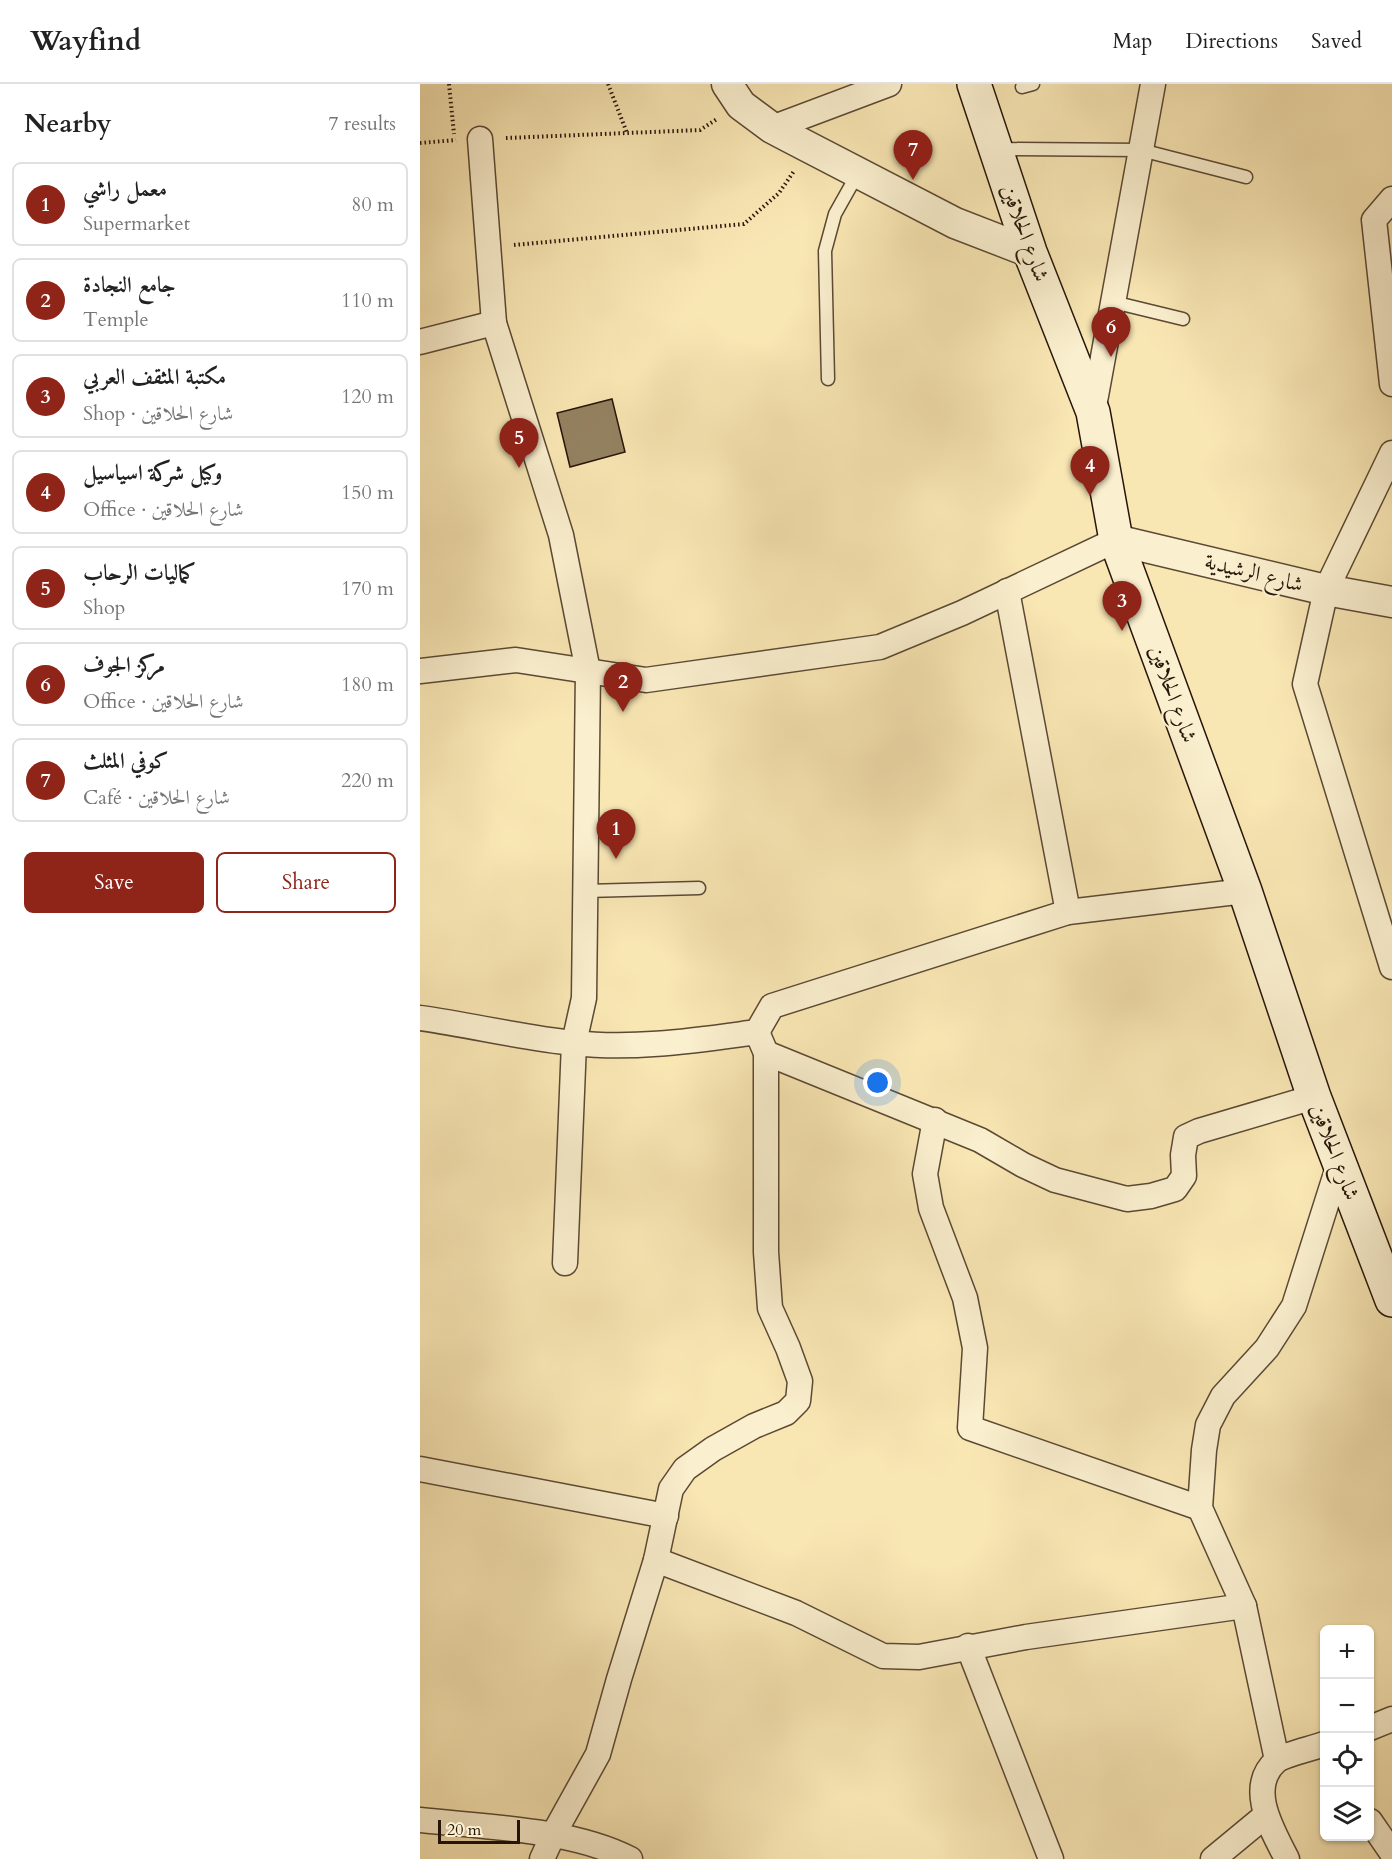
<!DOCTYPE html>
<meta charset="utf-8">
<style>
:root{--surface:#fff;--page:#f6f6f6;--text:#222;--muted:#767676;--line:#e0e0e0;--accent:#8f2418}
body{margin:0;font-family:Cardo,Amiri,serif;background:var(--page);color:var(--text)}
.controls{position:absolute;right:18px;bottom:18px;display:grid;overflow:hidden;border-radius:9px;box-shadow:0 2px 4px #0004}
.controls button{width:54px;height:54px;display:grid;place-items:center;padding:0;border:0;border-bottom:2px solid var(--line);background:var(--surface);color:var(--text);font:30px sans-serif}
.scale{position:absolute;left:18px;bottom:15px;width:82px;box-sizing:border-box;padding-left:6px;border:3px solid #271509;border-top:0;font-size:16px;line-height:21px;white-space:nowrap;color:#271509;-webkit-text-stroke:4px #faefce;paint-order:stroke}
.you{position:absolute;left:458px;top:999px;width:21px;height:21px;margin:-15px;border:4px solid #fff;border-radius:50%;background:#1a73e8;box-shadow:0 0 0 9px #1a73e833}
.badge{display:grid;place-items:center;width:39px;height:39px;border-radius:50%;background:var(--accent);color:#fff;font-size:20px;font-weight:700}
.pin{position:absolute;translate:-50% -50px;filter:drop-shadow(0 2px 3px #0008)}
.pin::after{content:'';position:absolute;top:32px;width:21px;height:18px;background:inherit;clip-path:polygon(0 0,100% 0,50% 100%)}
.list{margin:0;padding:0;list-style:none}
h2{display:flex;justify-content:space-between;align-items:center;height:78px;margin:0;padding:0 24px;font-size:26px}
h2 small{font-size:20px;font-weight:400;color:var(--muted)}
.list li{display:grid;grid-template-columns:39px 1fr auto;gap:18px;align-items:center;box-sizing:border-box;height:84px;margin:0 12px 12px;padding:0 12px;border:2px solid var(--line);border-radius:9px}
.list b{display:block;font-size:22px;white-space:nowrap}
.list p{margin:0;font-size:20px;white-space:nowrap;color:var(--muted)}
.list em{font-size:20px;font-style:normal;color:var(--muted)}
.actions{display:flex;gap:12px;padding:18px 24px}
.actions a{flex:1;padding:14px 0;border:2px solid var(--accent);border-radius:9px;text-align:center;font-size:21px;color:var(--accent)}
.actions .main{background:var(--accent);color:#fff}
.icon{flex:none;width:33px;height:33px;fill:none;stroke:currentColor;stroke-width:2;stroke-linecap:round;stroke-linejoin:round}
.map{position:relative;flex:none;width:972px;height:1775px;overflow:hidden}
header{display:flex;align-items:center;gap:36px;box-sizing:border-box;height:84px;padding:0 30px;background:var(--surface);border-bottom:2px solid var(--line)}
header strong{font-size:28px}
nav{display:flex;gap:33px;margin-inline-start:auto;font-size:21px}
main{display:flex}
aside{flex:1;background:var(--surface)}
.map>svg:first-child{display:block}
</style>
<header>
<strong>Wayfind</strong>
<nav><a>Map</a><a>Directions</a><a>Saved</a></nav>
</header>
<main>
<aside>
<h2>Nearby<small>7 results</small></h2>
<ul class="list">
<li><span class="badge">1</span><div><b>معمل راشي</b><p>Supermarket</p></div><em>80 m</em></li>
<li><span class="badge">2</span><div><b>جامع النجادة</b><p>Temple</p></div><em>110 m</em></li>
<li><span class="badge">3</span><div><b>مكتبة المثقف العربي</b><p>Shop · شارع الحلاقين</p></div><em>120 m</em></li>
<li><span class="badge">4</span><div><b>وكيل شركة اسياسيل</b><p>Office · شارع الحلاقين</p></div><em>150 m</em></li>
<li><span class="badge">5</span><div><b>كماليات الرحاب</b><p>Shop</p></div><em>170 m</em></li>
<li><span class="badge">6</span><div><b>مركز الجوف</b><p>Office · شارع الحلاقين</p></div><em>180 m</em></li>
<li><span class="badge">7</span><div><b>كوفي المثلث</b><p>Café · شارع الحلاقين</p></div><em>220 m</em></li>
</ul>
<div class="actions"><a class="main">Save</a><a>Share</a></div>
</aside>
<div class="map">
<svg width="972" height="1775" viewBox="0 0 972 1775">
<rect width="100%" height="100%" fill="#f8e6b3"/>
<filter id="stains"><feTurbulence type="fractalNoise" baseFrequency=".00333" numOctaves="4"/><feColorMatrix values="0 0 0 0 .2 0 0 0 0 .09 0 0 0 0 .02 0 0 0 .5 -.17"/></filter>
<radialGradient id="worn" r=".72"><stop offset=".6" stop-color="#630" stop-opacity="0"/><stop offset="1" stop-color="#630" stop-opacity=".3"/></radialGradient>
<!-- building -->
<polygon fill="#948261" stroke="#271509" stroke-width="1.5" points="192,315 205,368 150,383 137,329"/>
<g fill="none" stroke-linecap="round" stroke-linejoin="round">
<!-- service casing -->
<g stroke="#5b4934" stroke-width="15">
<g id="service">
<polyline points="602,3 613,0"/>
<polyline points="579,65 721,66 826,93"/>
<polyline points="693,218 763,235"/>
<polyline points="408,295 405,167 415,130 438,89"/>
<polyline points="166,807 279,804"/>
</g>
</g>
<!-- minor casing -->
<g stroke="#5b4934" stroke-width="27">
<g id="minor">
<polyline points="352,44 469,0"/>
<polyline points="60,55 74,239 141,451 168,587 164,914 154,959 145,1179"/>
<polyline points="972,115 954,136 972,300"/>
<polyline points="0,258 74,239"/>
<polyline points="673,328 733,0"/>
<polyline points="972,369 906,506 885,600 972,883"/>
<polyline points="587,507 648,828"/>
<polyline points="0,587 96,576 226,596 460,563 542,529 696,456"/>
<path d="M0 934C51 941 103 954 154 959 215 966 277 956 337 948L352 922 648 828 825 807"/>
<polyline points="346,969 560,1056 603,1081 635,1096 707,1115 731,1112 755,1105 764,1092 763,1071 766,1053 779,1047 894,1013"/>
<polyline points="515,1036 505,1090 511,1124 545,1214 555,1264 550,1344 780,1424"/>
<polyline points="0,1385 246,1432"/>
<polyline points="236,1476 376,1529 463,1572 499,1573 606,1553 824,1522"/>
<polyline points="548,1562 631,1775"/>
<polyline points="950,1644 972,1635"/>
<polyline points="857,1676 824,1522 780,1424 784,1366 788,1341 803,1312 847,1264 874,1222 919,1080"/>
<path d="M0 1736C65 1743 152 1745 210 1775"/>
<polyline points="950,1737 972,1769"/>
<polyline points="122,1775 133,1751 178,1670 199,1595 236,1476 251,1405 265,1385 293,1365 334,1342 366,1329 378,1317 380,1297 368,1264 350,1224 346,1168 346,969 337,948"/>
<polyline points="793,1775 845,1732"/>
<path d="M867 1775C853 1747 826 1704 856 1677 863 1671 894 1664 904 1660"/>
</g>
</g>
<!-- tertiary casing -->
<g stroke="#5b4934" stroke-width="33">
<g id="tertiary">
<polyline points="307,0 321,21 352,44 371,54 535,139 610,168"/>
<polyline points="696,456 906,506 972,518"/>
</g>
</g>
<!-- secondary casing -->
<g stroke="#271509" stroke-width="36">
<polyline id="secondary" points="554,0 610,168 673,328 696,456 825,807 894,1013 972,1216"/>
</g>
<!-- path -->
<g stroke="#271509" stroke-width="4" stroke-dasharray="1.5 3" stroke-linecap="butt">
<polyline points="29,0 34,50"/>
<polyline points="188,0 207,49"/>
<polyline points="86,54 280,46 297,35"/>
<polyline points="0,59 36,56"/>
<polyline points="94,161 324,140 359,109 374,87"/>
</g>
<!-- service -->
<use href="#service" stroke="#faefce" stroke-width="12"/>
<!-- minor -->
<use href="#minor" stroke="#faefce" stroke-width="24"/>
<!-- tertiary -->
<use href="#tertiary" stroke="#faefce" stroke-width="30"/>
<!-- secondary -->
<use href="#secondary" stroke="#faefce" stroke-width="33"/>
</g>
<g text-anchor="middle" dominant-baseline="central" stroke-width="4.5" stroke-linejoin="round" paint-order="stroke">
<!-- street labels -->
<g font-size="22" fill="#271509" stroke="#faefce">
<text transform="translate(605 149) rotate(70)">شارع الحلاقين</text>
<text transform="translate(834 489) rotate(14)">شارع الرشيدية</text>
<text transform="translate(753 610) rotate(70)">شارع الحلاقين</text>
<text transform="translate(915 1068) rotate(69)">شارع الحلاقين</text>
</g>
</g>
<rect width="100%" height="100%" filter="url(#stains)"/>
<rect width="100%" height="100%" fill="url(#worn)"/>
</svg>
<div class="controls">
<button>+</button>
<button>−</button>
<button><svg class="icon" aria-label="locate" viewBox="0 0 24 24"><circle cx="12" cy="12" r="6"/><path d="M12 2v4M12 18v4M2 12h4M18 12h4"/></svg></button>
<button><svg class="icon" aria-label="layers" viewBox="0 0 24 24"><path d="M12 4l9 5-9 5-9-5zM3 14l9 5 9-5"/></svg></button>
</div>
<div class="scale">20 m</div>
<div class="you"></div>
<div class="pin badge" style="left:196px;top:775px">1</div>
<div class="pin badge" style="left:203px;top:628px">2</div>
<div class="pin badge" style="left:702px;top:547px">3</div>
<div class="pin badge" style="left:670px;top:412px">4</div>
<div class="pin badge" style="left:99px;top:384px">5</div>
<div class="pin badge" style="left:691px;top:273px">6</div>
<div class="pin badge" style="left:493px;top:96px">7</div>
</div>
</main>
